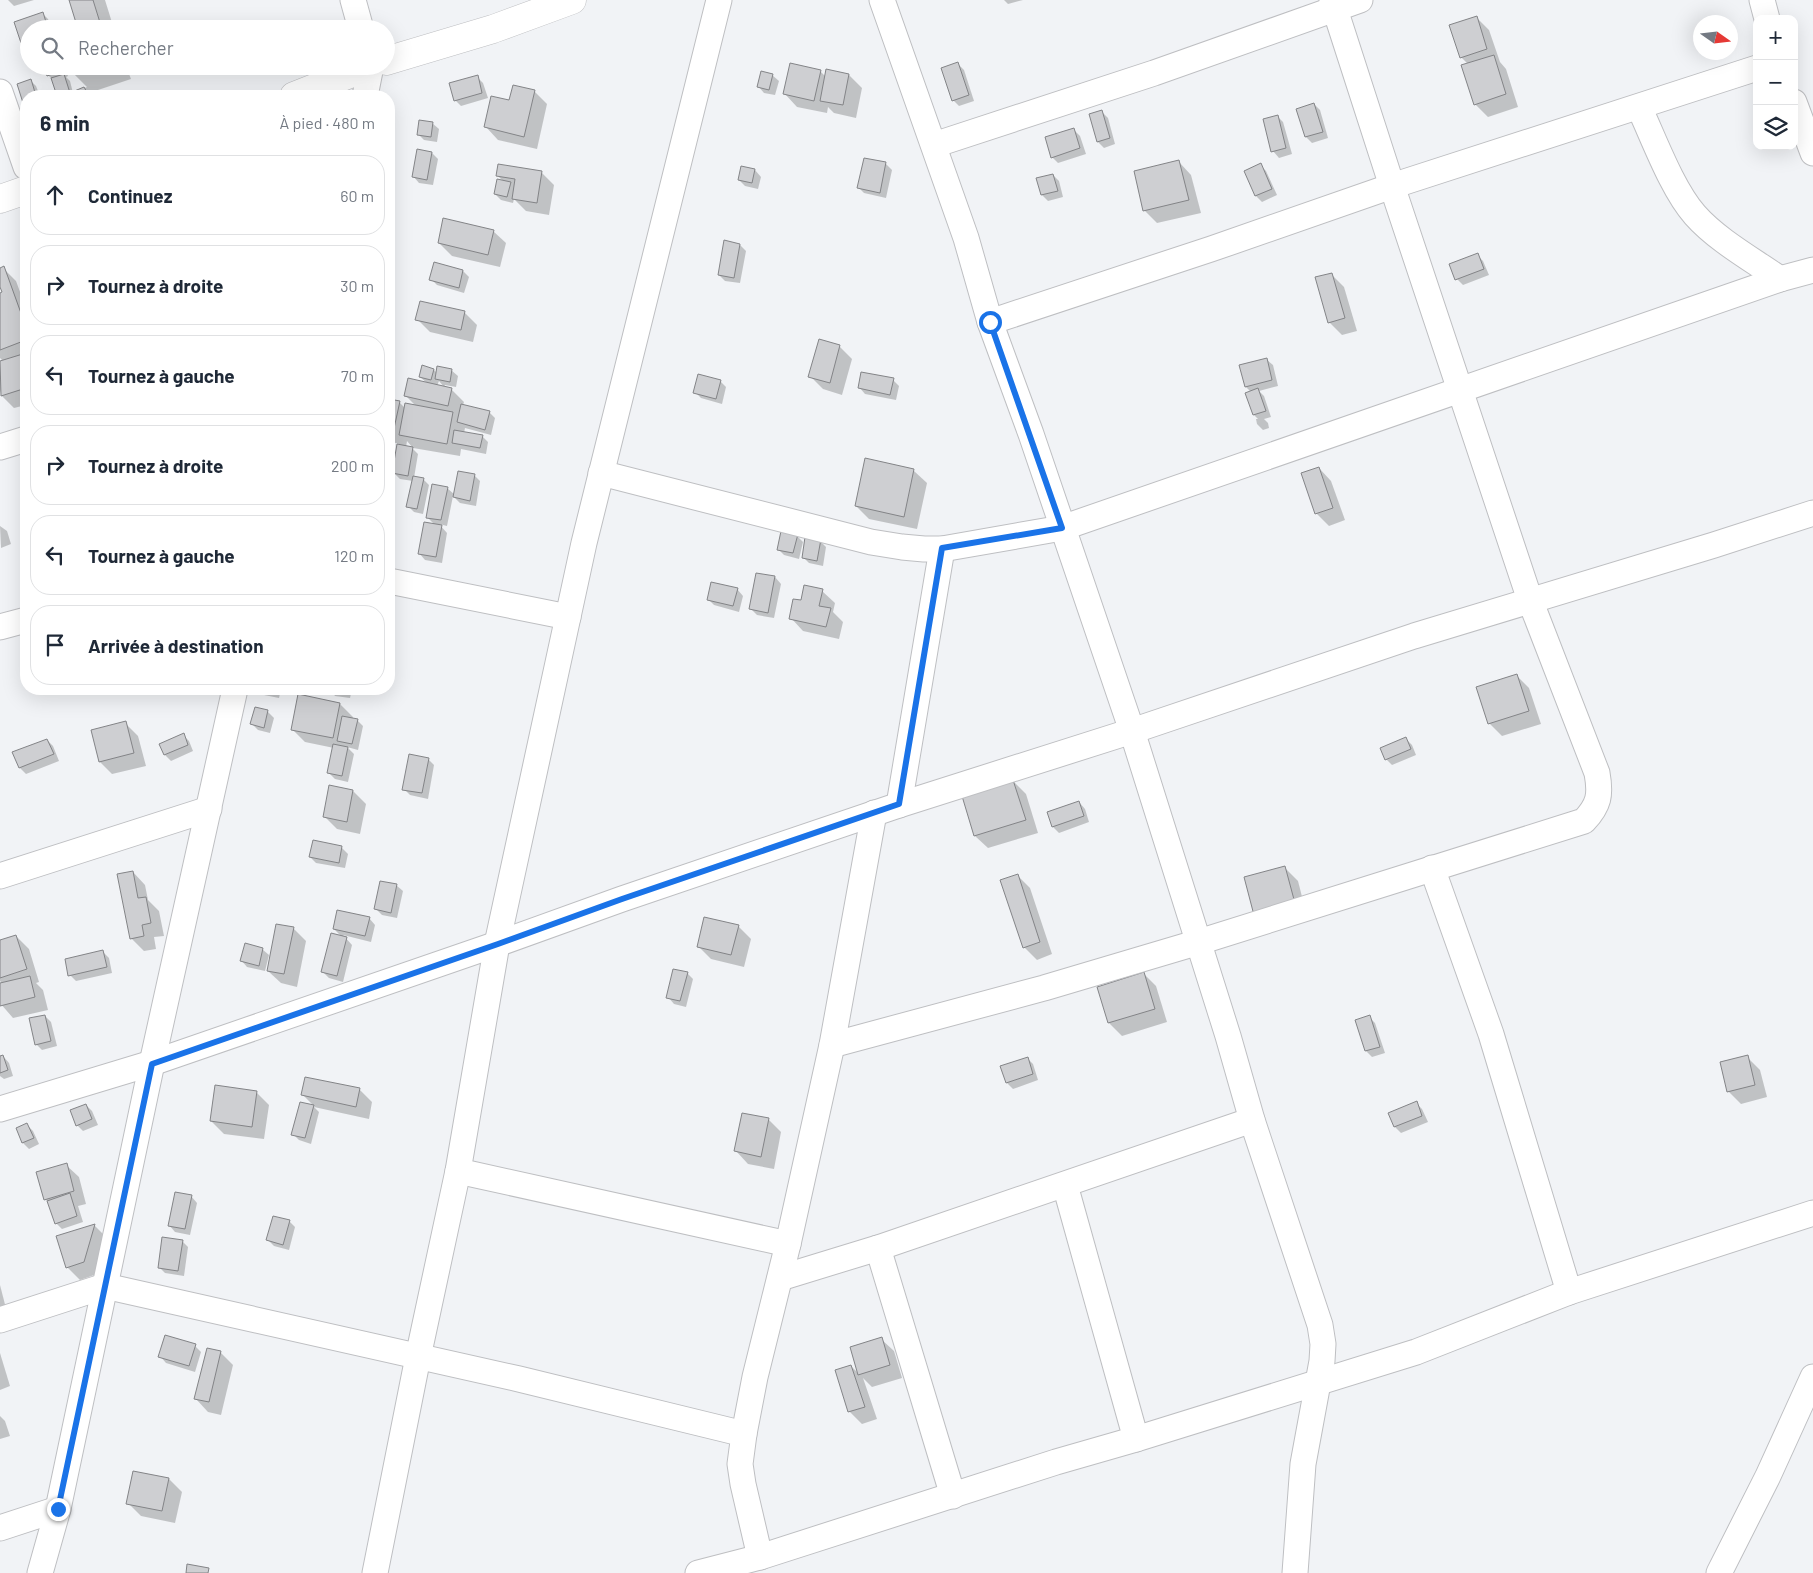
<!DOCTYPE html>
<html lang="fr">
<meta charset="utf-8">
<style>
:root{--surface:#fff;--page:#f2f2f3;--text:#1f2937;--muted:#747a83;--line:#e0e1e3}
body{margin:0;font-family:Barlow,sans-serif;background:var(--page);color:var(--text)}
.controls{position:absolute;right:15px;top:15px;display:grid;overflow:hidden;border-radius:10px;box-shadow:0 5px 20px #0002}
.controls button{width:45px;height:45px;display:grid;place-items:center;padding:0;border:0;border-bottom:1px solid var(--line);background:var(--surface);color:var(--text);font:25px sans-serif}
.compass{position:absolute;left:1693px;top:15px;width:45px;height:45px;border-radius:50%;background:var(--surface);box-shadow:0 5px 20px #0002;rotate:104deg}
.stop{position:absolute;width:15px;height:15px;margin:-11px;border:4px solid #1a73e8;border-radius:50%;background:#fff}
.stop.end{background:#1a73e8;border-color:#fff;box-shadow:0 1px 5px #0008}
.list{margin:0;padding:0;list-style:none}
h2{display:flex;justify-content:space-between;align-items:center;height:65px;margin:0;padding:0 20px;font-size:21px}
h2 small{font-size:16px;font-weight:400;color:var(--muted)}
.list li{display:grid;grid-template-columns:32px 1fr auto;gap:15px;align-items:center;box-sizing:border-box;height:80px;margin:0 10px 10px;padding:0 10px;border:1px solid var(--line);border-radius:20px}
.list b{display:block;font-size:19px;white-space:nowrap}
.list em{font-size:16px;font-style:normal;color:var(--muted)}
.icon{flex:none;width:28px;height:28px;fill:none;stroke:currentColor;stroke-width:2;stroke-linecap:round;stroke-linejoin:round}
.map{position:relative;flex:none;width:1813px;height:1573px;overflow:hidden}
.search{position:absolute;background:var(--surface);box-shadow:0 5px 20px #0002;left:20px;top:20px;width:375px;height:55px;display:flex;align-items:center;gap:12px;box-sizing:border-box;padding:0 18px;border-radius:28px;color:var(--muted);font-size:19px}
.panel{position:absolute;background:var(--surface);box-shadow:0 5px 20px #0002;left:20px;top:90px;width:375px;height:605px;border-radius:20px}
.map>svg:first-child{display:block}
</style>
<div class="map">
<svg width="1813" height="1573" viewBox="0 0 1813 1573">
<rect width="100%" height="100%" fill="#f1f3f6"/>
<!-- shadow -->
<g fill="#0003">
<polygon points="8,0 34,0 14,6"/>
<polygon points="70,0 105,0 114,29 73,29 79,27"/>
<polygon points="1004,0 1023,0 1008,4"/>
<polygon points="42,13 48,19 52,29 29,29 28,49 22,43 15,23"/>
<polygon points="1476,17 1489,30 1500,62 1506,69 1518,107 1488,117 1475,104 1468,64 1461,57"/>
<polygon points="958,64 964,70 974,101 959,106 953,100"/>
<polygon points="45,66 64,66 68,76 66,77 70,81 73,93 87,87 72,72 70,66 126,66 131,79 89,93 91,96 58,96 53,80 48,75"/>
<polygon points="820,71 826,77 849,75 862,88 856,118 834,113 828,107 827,113 797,107 785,94"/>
<polygon points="772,75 779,81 775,95 764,93 758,86"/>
<polygon points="477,77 483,83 488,98 461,106 455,100"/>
<polygon points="30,80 36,86 40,96 26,96 26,106 18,84"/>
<polygon points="534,91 547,104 537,149 498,140 486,127 510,102"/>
<polygon points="1314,104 1320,110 1328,138 1312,143 1306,137 1298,109"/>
<polygon points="1102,112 1108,118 1115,144 1104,148 1098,142 1091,115"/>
<polygon points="1277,116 1283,122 1292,154 1279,158 1273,151"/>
<polygon points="432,123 439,129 437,142 424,140 418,134"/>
<polygon points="1074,130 1080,136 1086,154 1058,163 1052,157"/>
<polygon points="432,153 438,159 433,185 419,183 413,176"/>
<polygon points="865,159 886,164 892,170 886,198 864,193 858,187"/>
<polygon points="1179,162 1191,175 1201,213 1157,223 1144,210"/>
<polygon points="1260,165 1266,171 1277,195 1262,202 1256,196 1246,171"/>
<polygon points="755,170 761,177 758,189 745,186 739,180"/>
<polygon points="541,172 554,185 549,215 526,211 514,199 513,203 501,200 495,194 503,181 497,175"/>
<polygon points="1053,175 1059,181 1063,197 1048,201 1042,195"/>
<polygon points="493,231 506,243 500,267 452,256 439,243"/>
<polygon points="740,245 746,251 740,283 725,281 719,275"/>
<polygon points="1477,255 1483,261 1489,275 1463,285 1457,279"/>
<polygon points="435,264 463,271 469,277 464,293 437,285 431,279"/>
<polygon points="3,268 16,281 26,308 26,405 14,408 2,396 0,390 0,362 3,361 0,358 0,294 3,293 0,284 0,269"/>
<polygon points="1331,274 1344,287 1357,331 1342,335 1329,322"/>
<polygon points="464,312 477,325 473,342 430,332 417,319"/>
<polygon points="839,346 852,359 842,395 823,389 810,376"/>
<polygon points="1266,359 1273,365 1278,386 1259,391 1264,396 1271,417 1264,419 1268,423 1269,428 1263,430 1257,424 1256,419 1258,419 1254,415 1251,392 1246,387"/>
<polygon points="434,370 437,373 451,370 458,376 456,387 445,385 444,387 439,381 437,386 451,389 464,402 463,405 489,412 495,418 491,435 465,428 464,433 482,436 488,442 486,454 461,449 460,456 413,448 407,441 406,447 412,448 418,454 414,478 423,479 429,485 423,514 414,512 408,506 413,481 400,479 394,473 399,444 389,441 389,400 400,403 405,408 416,406 406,396 427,383 420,377"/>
<polygon points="893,380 899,386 896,400 865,394 859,387"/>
<polygon points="720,381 726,387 722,404 701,398 695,392"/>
<polygon points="866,460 914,471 927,483 917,529 869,519 856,506"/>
<polygon points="1319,468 1331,481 1345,520 1329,526 1316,513"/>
<polygon points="474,475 480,481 476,506 460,503 453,496 447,526 439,524 447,533 442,563 425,560 419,553 435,525 427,517 447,488 455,495"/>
<polygon points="389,484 395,489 389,518"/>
<polygon points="0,526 7,531 11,544 1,548"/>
<polygon points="797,536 803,542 799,559 784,555 778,549"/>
<polygon points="820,541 826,547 823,566 809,563 803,557"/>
<polygon points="775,577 781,584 774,618 757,615 751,609"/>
<polygon points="737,589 743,596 739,612 714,605 708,599"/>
<polygon points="822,591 835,603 833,612 843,622 839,639 803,631 791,618 802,602"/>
<polygon points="1516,675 1529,688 1541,724 1502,736 1489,723"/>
<polygon points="258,689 281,689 279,698 264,695"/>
<polygon points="330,689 352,689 350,698 335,696"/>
<polygon points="340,704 353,717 352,719 357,720 363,726 358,750 347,747 354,754 348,782 335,779 329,773 334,748 305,742 292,729"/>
<polygon points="268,712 274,718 270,733 258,730 252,724"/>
<polygon points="125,723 138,736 146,766 112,774 100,762"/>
<polygon points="183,735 189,741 193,751 171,761 165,755 161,744"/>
<polygon points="1406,739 1412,745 1416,755 1392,765 1386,759"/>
<polygon points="47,740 53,746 59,761 26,774 20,768"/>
<polygon points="428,759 434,765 428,799 410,795 404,789"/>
<polygon points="1013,781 1026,794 1038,833 988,848 975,836"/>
<polygon points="353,791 366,804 360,834 337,829 324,816"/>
<polygon points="1079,802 1085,809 1089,822 1059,833 1053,827 1048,813"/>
<polygon points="314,842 342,848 348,854 345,868 316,863 310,857"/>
<polygon points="1285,868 1298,881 1308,920 1269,931"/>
<polygon points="133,872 145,885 148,900 159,911 164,936 154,937 156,949 144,951 131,938"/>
<polygon points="1018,876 1030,888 1052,954 1037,960 1024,947"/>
<polygon points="396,885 403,891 397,918 382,915 376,909"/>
<polygon points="369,918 375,925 371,942 343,935 352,945 343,982 329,978 323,972 343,938 334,929"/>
<polygon points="738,926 751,939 744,967 711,959 698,946"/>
<polygon points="293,928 306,941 297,987 281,983 268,971"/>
<polygon points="16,936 29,949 39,982 36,983 43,990 48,1010 13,1018 0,1003 0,984 3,984 0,981 0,941"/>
<polygon points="262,949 269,955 265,971 247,967 241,960"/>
<polygon points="103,952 109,958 112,973 76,981 70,975"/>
<polygon points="687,973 693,979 686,1007 674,1004 668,997"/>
<polygon points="1143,973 1156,986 1167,1022 1122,1036 1109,1023 1098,987"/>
<polygon points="45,1016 51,1022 57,1046 42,1050 36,1044"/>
<polygon points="1369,1017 1375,1023 1385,1053 1372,1057 1366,1051"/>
<polygon points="3,1056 9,1063 13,1076 4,1079 0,1076 0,1057"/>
<polygon points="1747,1057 1760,1070 1767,1097 1741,1104 1728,1091"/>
<polygon points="1027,1058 1033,1064 1038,1080 1013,1089 1007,1083"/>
<polygon points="359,1089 372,1102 369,1119 314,1107 319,1112 311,1144 299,1140 293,1134 301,1103 315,1107 303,1095"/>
<polygon points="256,1092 269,1105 264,1139 224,1134 211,1121"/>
<polygon points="1416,1103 1422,1109 1428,1122 1401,1133 1395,1127 1390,1114"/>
<polygon points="86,1105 92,1111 98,1125 83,1131 77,1125"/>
<polygon points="769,1120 781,1132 774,1169 748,1164 736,1151"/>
<polygon points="27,1125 33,1131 39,1144 29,1149 23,1143 17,1129"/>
<polygon points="66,1165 79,1177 86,1204 78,1206 83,1222 62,1229 56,1223 50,1204 45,1199"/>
<polygon points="191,1196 197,1203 190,1235 175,1232 169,1225"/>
<polygon points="289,1221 295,1227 289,1250 274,1246 268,1240"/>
<polygon points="95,1226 107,1238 97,1274 80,1280 67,1267 58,1237"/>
<polygon points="182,1241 188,1247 184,1276 165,1273 159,1267"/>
<polygon points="0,1285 8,1316 0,1318"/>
<polygon points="881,1339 894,1351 902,1378 872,1387 863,1378 877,1419 862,1424 849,1411 851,1366 860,1375 851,1348"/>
<polygon points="195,1346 201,1352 195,1372 166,1363 160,1356"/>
<polygon points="220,1352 233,1365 221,1415 208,1412 196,1399"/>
<polygon points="0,1353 10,1386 0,1390"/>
<polygon points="0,1416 5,1421 10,1436 0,1439"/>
<polygon points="169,1479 182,1492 175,1523 141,1516 128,1503"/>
</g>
<!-- building -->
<g fill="#cecfd2" stroke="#838487">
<polygon points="69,0 93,0 102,29 69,29 77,26"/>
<polygon points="43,12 48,29 29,29 29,41 21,43 14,22"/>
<polygon points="1477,16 1487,49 1460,58 1449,25"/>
<polygon points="1494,55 1506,94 1474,105 1461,65"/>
<polygon points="958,62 969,95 952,101 941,68"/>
<polygon points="790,63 821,70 814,101 783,94"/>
<polygon points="43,66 61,66 63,70 47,76"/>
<polygon points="69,66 92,66 71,73"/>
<polygon points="826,69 849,74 843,105 820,101"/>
<polygon points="761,71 773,74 769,90 757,87"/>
<polygon points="64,74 71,96 57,96 51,78"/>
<polygon points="478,75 482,93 454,101 449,83"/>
<polygon points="31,79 36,96 26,96 26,105 24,106 17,84"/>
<polygon points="513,85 535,90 524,137 484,127 491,96 509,100"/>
<polygon points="84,87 89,96 73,96 72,92"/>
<polygon points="1314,103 1323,132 1305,137 1296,109"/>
<polygon points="1102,110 1110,138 1097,142 1089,114"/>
<polygon points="1278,115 1286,148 1271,152 1263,119"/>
<polygon points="419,120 433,122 431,137 417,135"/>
<polygon points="1074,128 1080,148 1051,158 1045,137"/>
<polygon points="417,149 432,152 427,180 412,177"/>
<polygon points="864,158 886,162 880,193 857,188"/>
<polygon points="1179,160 1189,200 1143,211 1134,171"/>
<polygon points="1261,163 1272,189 1255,196 1244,171"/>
<polygon points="498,164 542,171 537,203 512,199 515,179 496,176"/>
<polygon points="741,166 755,169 752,183 738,180"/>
<polygon points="1053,174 1058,191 1041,195 1036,178"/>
<polygon points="497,179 511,182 507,197 494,194"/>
<polygon points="443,218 494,230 488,255 438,243"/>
<polygon points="724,240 740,244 734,278 718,275"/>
<polygon points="1478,253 1484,269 1455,280 1449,264"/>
<polygon points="434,262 463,270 459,288 429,280"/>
<polygon points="4,266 26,327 26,340 0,350 0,293 2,292 0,287 0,268"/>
<polygon points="1332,273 1345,318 1328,323 1315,277"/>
<polygon points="420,301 465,311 461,330 415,320"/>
<polygon points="819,339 840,345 830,383 808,377"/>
<polygon points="26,353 26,388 1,396 0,361"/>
<polygon points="1267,358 1272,380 1245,387 1239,365"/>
<polygon points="422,365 434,369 431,380 419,377"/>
<polygon points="437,366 452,369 450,382 435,379"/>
<polygon points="861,372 894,378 890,395 858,388"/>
<polygon points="698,374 721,380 716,399 693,393"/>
<polygon points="408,378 452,388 448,406 404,396"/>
<polygon points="1258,388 1266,411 1253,415 1245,393"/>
<polygon points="389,399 400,401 393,433 389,432"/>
<polygon points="405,403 453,412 447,444 399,435"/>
<polygon points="461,404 490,411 485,430 457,422"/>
<polygon points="454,430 483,435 480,448 452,443"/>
<polygon points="397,444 413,447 408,476 392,473"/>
<polygon points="865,458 914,469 904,517 855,506"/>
<polygon points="1319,467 1333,508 1315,514 1301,473"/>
<polygon points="458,471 475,474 470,501 453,497"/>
<polygon points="413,476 424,478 417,509 406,507"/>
<polygon points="432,484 448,487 441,520 426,518"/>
<polygon points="424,522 442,525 436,557 418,554"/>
<polygon points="781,531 798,534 793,553 777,550"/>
<polygon points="805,537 821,539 817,561 802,558"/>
<polygon points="756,573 775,576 768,613 749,609"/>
<polygon points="711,582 738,588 733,606 707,600"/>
<polygon points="804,585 823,589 819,606 831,608 826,627 789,619 793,599 801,600"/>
<polygon points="1517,674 1529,711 1488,724 1476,687"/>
<polygon points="298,694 340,703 333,738 291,730"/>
<polygon points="255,707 268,710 264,728 250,724"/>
<polygon points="342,716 358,719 352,744 337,741"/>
<polygon points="126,721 134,753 99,762 91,730"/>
<polygon points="184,733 188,745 164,755 159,744"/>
<polygon points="1406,737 1411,749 1385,760 1380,748"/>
<polygon points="47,739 54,754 19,768 12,752"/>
<polygon points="333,744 348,747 342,776 327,773"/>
<polygon points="409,754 429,758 422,793 402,790"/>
<polygon points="1013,780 1026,820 974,836 962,796"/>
<polygon points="329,785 353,790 347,822 323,817"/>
<polygon points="1079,801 1084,816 1052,827 1047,812"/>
<polygon points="313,840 342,846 339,863 309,857"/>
<polygon points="1285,866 1296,907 1255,919 1244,877"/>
<polygon points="133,871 138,898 146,897 151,923 142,925 144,936 130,939 117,874"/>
<polygon points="1018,874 1040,942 1023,948 1000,880"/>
<polygon points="380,881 397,884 391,913 374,909"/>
<polygon points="337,910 370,917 365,936 333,929"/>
<polygon points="704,917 739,925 731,955 697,947"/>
<polygon points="276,924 294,927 284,974 267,971"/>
<polygon points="331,933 347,937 337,976 321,972"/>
<polygon points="16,935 27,969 0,978 0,940"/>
<polygon points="245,943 263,948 259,966 240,961"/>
<polygon points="103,950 107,967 68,976 65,959"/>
<polygon points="673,969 688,972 680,1001 666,998"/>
<polygon points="1144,972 1155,1009 1108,1023 1097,987"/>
<polygon points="30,976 35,997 0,1006 0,983"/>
<polygon points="45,1015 51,1041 35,1045 29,1018"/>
<polygon points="1370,1015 1380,1047 1365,1051 1355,1020"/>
<polygon points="3,1055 8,1070 0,1073 0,1056"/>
<polygon points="1748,1055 1755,1085 1727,1092 1720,1062"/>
<polygon points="1028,1057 1033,1074 1006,1083 1000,1066"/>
<polygon points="305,1077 360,1088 356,1107 301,1095"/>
<polygon points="215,1085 257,1091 252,1127 210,1121"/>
<polygon points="1417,1101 1422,1116 1394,1127 1388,1113"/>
<polygon points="300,1102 314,1105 305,1138 291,1135"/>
<polygon points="86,1104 92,1119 76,1126 70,1110"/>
<polygon points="742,1113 769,1118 761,1157 734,1151"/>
<polygon points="27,1123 34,1138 22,1143 16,1128"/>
<polygon points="67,1163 74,1191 44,1200 36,1172"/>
<polygon points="175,1192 192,1195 185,1229 168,1226"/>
<polygon points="70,1193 77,1216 55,1224 47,1201"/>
<polygon points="273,1216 290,1220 283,1245 266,1240"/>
<polygon points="95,1224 84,1262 66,1268 56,1236"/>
<polygon points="162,1237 183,1240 178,1271 158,1268"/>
<polygon points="165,1335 196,1344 189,1366 158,1357"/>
<polygon points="882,1337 890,1365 858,1375 850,1347"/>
<polygon points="207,1348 221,1351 209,1402 194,1399"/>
<polygon points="851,1365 865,1407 848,1412 835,1370"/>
<polygon points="133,1471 169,1478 162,1511 126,1504"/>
<polygon points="187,1564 209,1568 208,1573 186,1573"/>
</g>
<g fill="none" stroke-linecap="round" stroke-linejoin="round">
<!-- minor casing -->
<g stroke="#bebfc2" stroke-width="27">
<g id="minor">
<polyline points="353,0 361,29"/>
<polyline points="882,0 966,238 990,322 1031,434 1132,731 1228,1036 1252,1120 1320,1325 1323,1344 1322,1361 1303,1464 1295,1573"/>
<polyline points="1762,0 1767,19"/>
<polyline points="0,92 26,167"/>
<polyline points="365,96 371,66"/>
<polyline points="1794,102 1813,153"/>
<path d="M1639 107C1654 139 1672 189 1695 215 1717 240 1753 260 1780 279"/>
<polyline points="934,145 1154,73 1360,0"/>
<polyline points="990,322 1211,249 1392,186 1757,68"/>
<polyline points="0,447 26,439"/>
<polyline points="601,473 871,542 902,547 924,549 942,549 1062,528 1780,279 1813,270"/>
<polyline points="389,581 568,617"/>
<polyline points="0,627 26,620"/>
<polyline points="899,805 942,549"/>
<polyline points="1432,868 1491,1034 1569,1292"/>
<polyline points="0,876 209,809"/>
<path d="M832 1045 1044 988 1199 942 1584 821C1599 805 1601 795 1597 773L1530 600 1392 186 1332 0"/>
<polyline points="0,1109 152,1063 497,944 622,899 899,805 1132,731 1414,636 1714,545 1813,513"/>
<polyline points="458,1171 788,1244"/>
<polyline points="1065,1185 1136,1439"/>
<polyline points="878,1248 953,1496"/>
<polyline points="780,1278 878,1248 1252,1120"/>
<polyline points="0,1320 105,1286 519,1379 744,1434"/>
<polyline points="0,1528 58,1509"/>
<polyline points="760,1557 743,1484 740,1464 744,1434 755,1377 788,1244 832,1045 874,813"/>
<polyline points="40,1573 58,1509 152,1063 235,689"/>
<polyline points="375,1573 418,1357 458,1171 497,944 584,543 719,0"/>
<polyline points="698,1573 760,1557 1056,1462 1136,1439 1416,1352 1569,1292 1813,1213"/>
<polyline points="1719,1573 1768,1476 1813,1377"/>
</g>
</g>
<!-- tertiary casing -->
<g stroke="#bebfc2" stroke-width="29">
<g id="tertiary">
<polyline points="386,61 493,29 572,0"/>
<polyline points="294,96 370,66"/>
<polyline points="0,199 26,190"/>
</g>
</g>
<!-- minor -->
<use href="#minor" stroke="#fff" stroke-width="25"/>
<!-- tertiary -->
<use href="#tertiary" stroke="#fff" stroke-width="28"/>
</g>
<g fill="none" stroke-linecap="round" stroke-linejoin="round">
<!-- route -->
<polyline stroke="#1a73e8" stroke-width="6" points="58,1509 152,1064 498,944 622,899 899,804 942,548 1062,528 990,322"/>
</g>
</svg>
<div class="controls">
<button>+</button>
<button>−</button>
<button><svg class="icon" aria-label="layers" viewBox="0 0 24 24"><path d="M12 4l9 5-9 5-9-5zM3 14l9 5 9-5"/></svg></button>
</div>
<svg class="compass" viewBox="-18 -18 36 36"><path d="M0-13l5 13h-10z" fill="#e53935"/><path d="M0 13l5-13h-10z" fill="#747a83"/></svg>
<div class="stop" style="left:990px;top:322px"></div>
<div class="stop end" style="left:58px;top:1509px"></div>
<div class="search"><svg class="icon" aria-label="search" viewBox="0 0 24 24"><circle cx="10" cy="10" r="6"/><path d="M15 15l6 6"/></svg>Rechercher</div>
<section class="panel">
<h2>6 min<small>À pied · 480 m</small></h2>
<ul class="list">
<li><svg class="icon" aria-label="ahead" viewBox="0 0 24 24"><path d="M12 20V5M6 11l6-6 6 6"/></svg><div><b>Continuez</b></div><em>60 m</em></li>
<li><svg class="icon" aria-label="right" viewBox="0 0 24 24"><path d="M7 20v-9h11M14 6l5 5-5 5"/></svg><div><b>Tournez à droite</b></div><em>30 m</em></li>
<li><svg class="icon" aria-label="left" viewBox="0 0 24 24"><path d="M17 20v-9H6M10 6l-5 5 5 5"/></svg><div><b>Tournez à gauche</b></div><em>70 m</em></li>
<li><svg class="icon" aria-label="right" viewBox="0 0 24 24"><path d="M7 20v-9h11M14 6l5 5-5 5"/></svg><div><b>Tournez à droite</b></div><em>200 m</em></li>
<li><svg class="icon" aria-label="left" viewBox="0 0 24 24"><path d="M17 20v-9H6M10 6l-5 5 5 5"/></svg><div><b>Tournez à gauche</b></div><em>120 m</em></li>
<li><svg class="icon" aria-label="arrive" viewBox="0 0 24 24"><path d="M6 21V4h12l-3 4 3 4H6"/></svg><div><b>Arrivée à destination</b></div></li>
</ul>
</section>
</div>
